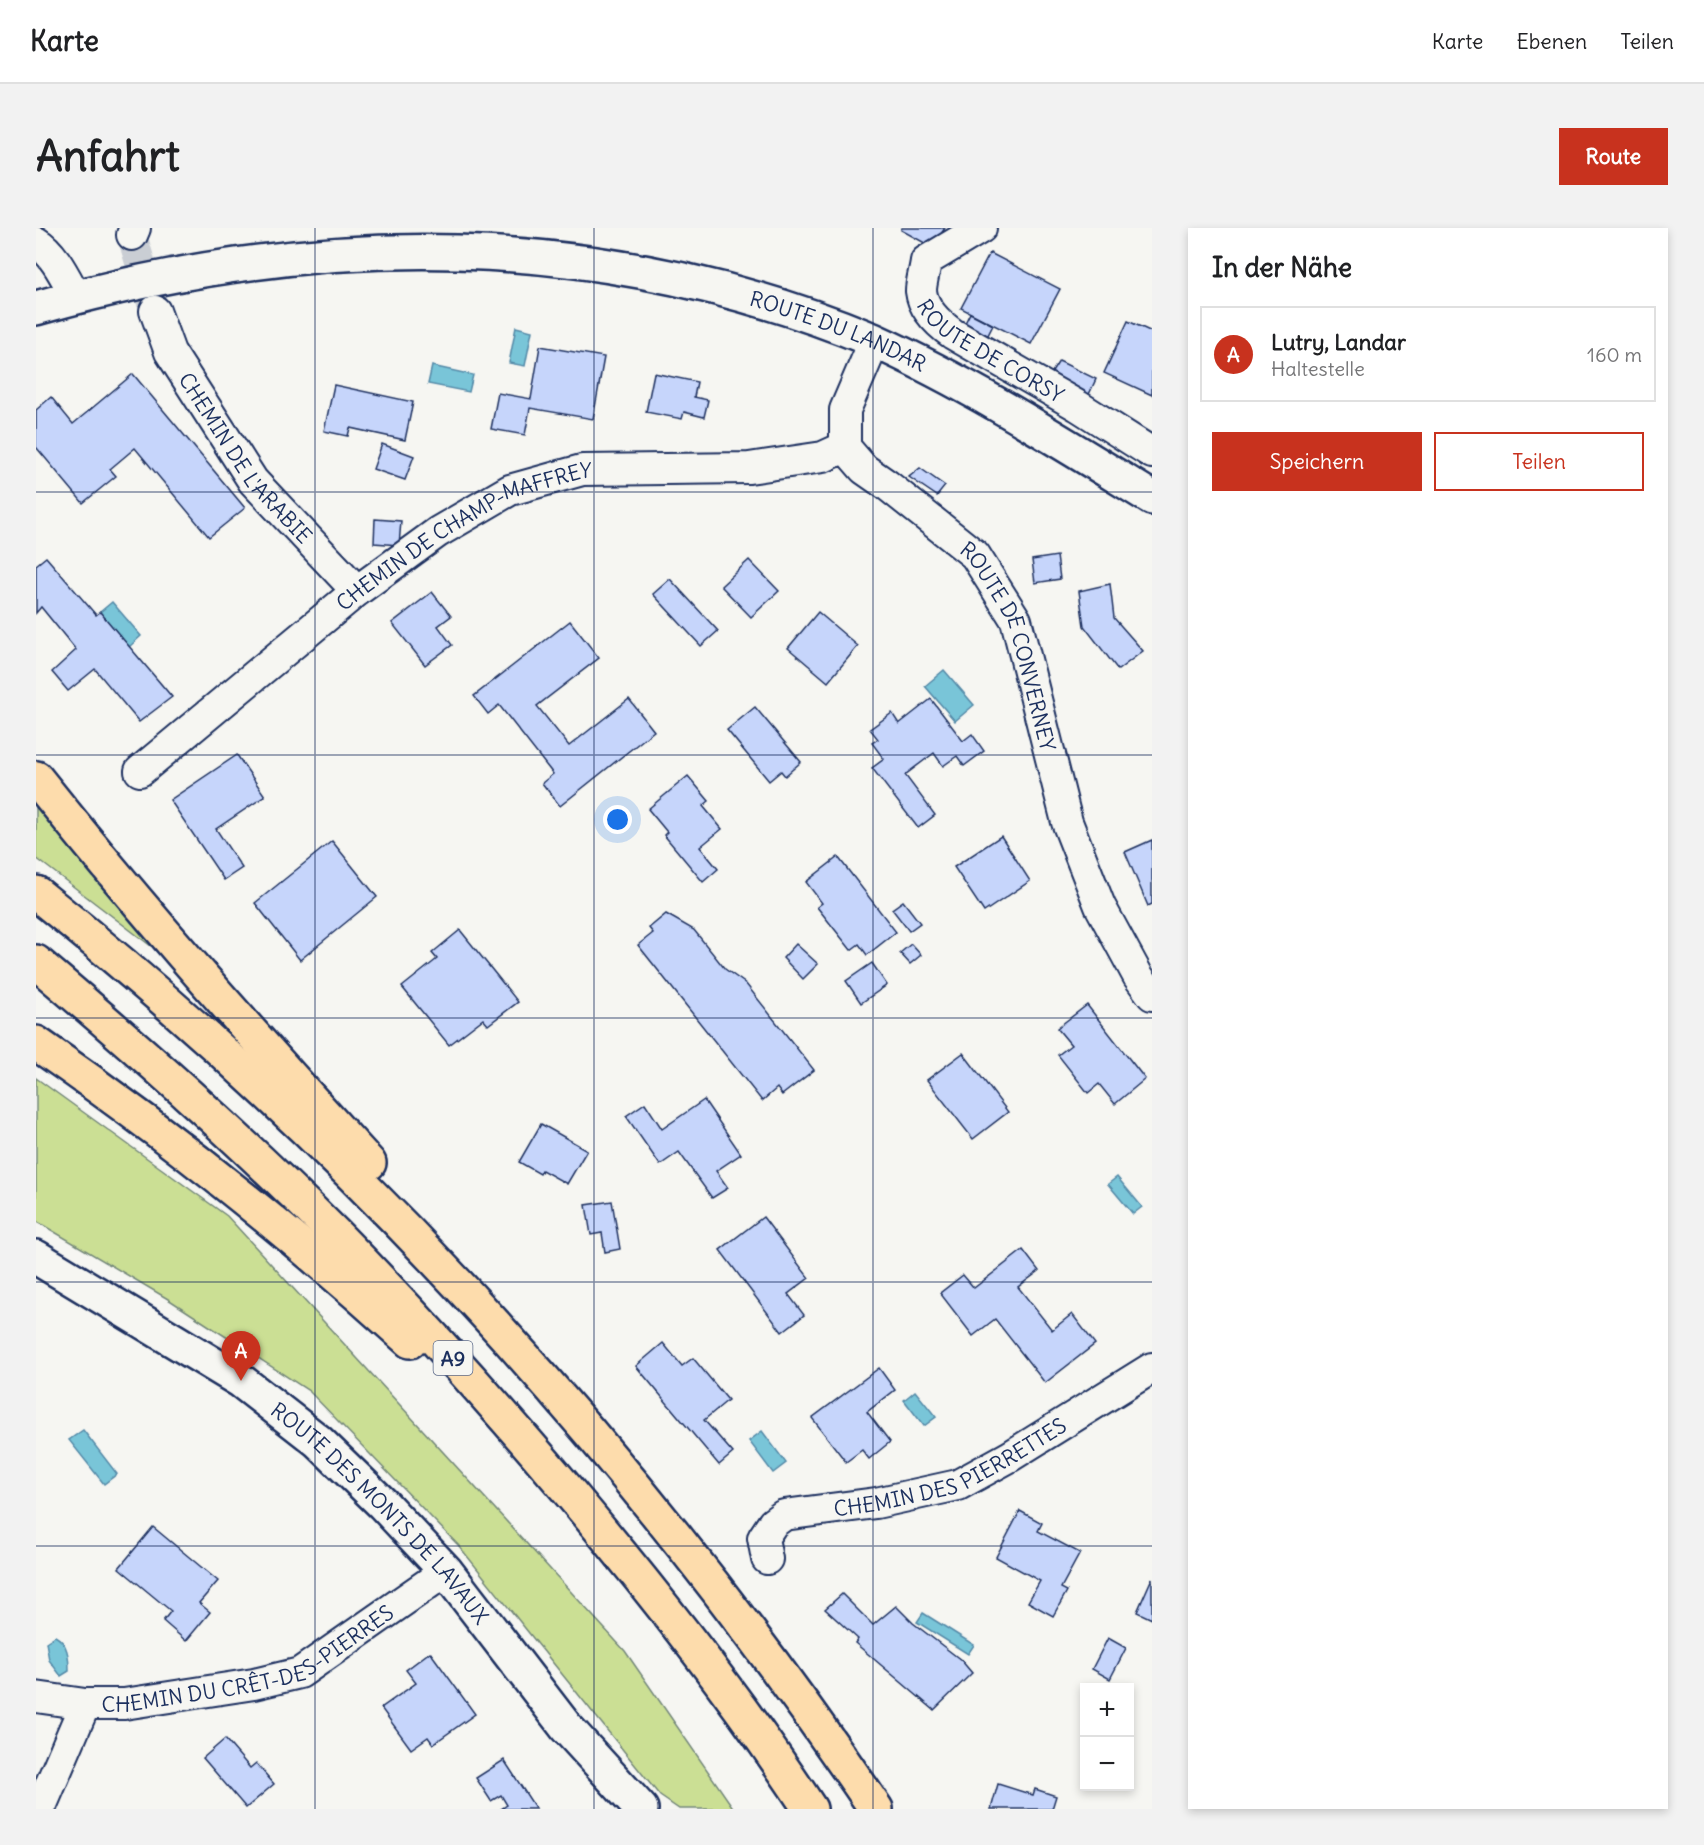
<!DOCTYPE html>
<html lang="de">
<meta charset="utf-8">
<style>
:root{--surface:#fff;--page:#f2f2f2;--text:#202124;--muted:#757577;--line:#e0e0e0;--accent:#c8321e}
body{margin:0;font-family:Delius,sans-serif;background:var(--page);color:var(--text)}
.controls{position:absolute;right:18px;bottom:18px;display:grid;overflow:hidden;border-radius:0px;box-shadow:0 3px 9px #0003}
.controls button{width:54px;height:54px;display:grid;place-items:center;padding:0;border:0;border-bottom:2px solid var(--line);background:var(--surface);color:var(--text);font:30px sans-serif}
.you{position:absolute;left:582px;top:592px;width:21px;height:21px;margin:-15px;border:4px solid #fff;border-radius:50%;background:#1a73e8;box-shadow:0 0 0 9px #1a73e833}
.badge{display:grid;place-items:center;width:39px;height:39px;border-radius:50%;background:var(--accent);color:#fff;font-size:20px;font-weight:700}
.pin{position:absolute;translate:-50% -50px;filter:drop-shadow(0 2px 3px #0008)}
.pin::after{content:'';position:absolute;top:32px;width:21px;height:18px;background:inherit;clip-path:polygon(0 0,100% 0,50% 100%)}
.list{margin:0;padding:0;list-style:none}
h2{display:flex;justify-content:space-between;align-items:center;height:78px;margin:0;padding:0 24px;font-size:26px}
h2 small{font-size:20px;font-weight:400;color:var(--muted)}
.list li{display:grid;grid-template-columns:39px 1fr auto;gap:18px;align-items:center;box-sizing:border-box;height:96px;margin:0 12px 12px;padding:0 12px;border:2px solid var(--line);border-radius:0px}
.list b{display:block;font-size:22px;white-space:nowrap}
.list p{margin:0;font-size:20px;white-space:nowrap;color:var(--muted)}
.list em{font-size:20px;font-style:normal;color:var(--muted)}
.actions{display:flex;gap:12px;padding:18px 24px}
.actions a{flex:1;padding:14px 0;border:2px solid var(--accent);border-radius:0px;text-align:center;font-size:21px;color:var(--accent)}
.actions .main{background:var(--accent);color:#fff}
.map{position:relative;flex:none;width:1116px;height:1581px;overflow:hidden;border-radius:0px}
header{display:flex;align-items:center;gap:36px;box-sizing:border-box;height:84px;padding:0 30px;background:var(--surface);border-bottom:2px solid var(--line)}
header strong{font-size:28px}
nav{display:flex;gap:33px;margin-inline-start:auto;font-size:21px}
.intro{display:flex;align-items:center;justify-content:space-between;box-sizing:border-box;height:144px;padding:0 36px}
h1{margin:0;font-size:42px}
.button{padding:15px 27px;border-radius:0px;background:var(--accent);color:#fff;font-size:21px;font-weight:700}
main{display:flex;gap:36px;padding:0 36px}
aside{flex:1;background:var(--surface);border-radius:0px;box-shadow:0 3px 9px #0003}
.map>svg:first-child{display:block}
</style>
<header>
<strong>Karte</strong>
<nav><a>Karte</a><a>Ebenen</a><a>Teilen</a></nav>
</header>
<div class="intro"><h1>Anfahrt</h1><a class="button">Route</a></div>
<main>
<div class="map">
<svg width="1116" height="1581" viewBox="0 0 1116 1581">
<rect width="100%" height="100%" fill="#f6f6f2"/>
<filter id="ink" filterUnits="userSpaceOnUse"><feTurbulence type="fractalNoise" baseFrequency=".0167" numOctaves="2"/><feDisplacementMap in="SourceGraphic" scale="12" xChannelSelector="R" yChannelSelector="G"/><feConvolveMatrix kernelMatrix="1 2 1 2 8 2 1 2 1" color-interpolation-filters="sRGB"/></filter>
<g filter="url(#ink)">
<!-- green -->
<g fill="#cbdf94" stroke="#738779" stroke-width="1.5">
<polygon points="0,563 121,712 115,718 0,630"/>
<polygon points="0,850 191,988 589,1423 698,1581 643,1581 624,1568 423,1318 273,1163 132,1071 0,993"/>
</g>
<!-- water -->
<g fill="#79c5d8" stroke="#5389a7" stroke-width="1.5">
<polygon points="480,99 496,103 489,138 473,135"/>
<polygon points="396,138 437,147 433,164 392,156"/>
<polygon points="76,374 105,408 93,419 64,384"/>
<polygon points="908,442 938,477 919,493 889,458"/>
<polygon points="1081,949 1106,979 1097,986 1072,956"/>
<polygon points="879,1163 900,1189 888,1198 868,1172"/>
<polygon points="47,1202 81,1246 68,1256 33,1212"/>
<polygon points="726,1203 750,1235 737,1245 713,1213"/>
<polygon points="887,1385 938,1417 932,1426 881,1394"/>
<path d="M19 1408C32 1415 33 1429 33 1443L25 1448 13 1432 10 1414Z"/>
</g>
<!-- building -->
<g fill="#c6d5fb" stroke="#1b2f5e" stroke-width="1.5">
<polygon points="866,0 909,0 896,19 865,2"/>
<polygon points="954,25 1024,61 995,116 925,80"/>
<polygon points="934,85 957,97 948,115 925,103"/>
<polygon points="1092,93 1116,104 1116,167 1068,145"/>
<polygon points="504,118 568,129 557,191 494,180 489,207 455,201 462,165 495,171"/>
<polygon points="1023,133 1060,151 1049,175 1011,152"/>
<polygon points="618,145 661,154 658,169 672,172 668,189 648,184 646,191 610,184"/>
<polygon points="97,146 209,280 173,309 99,220 74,241 80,248 47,275 0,219 0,182 15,169 37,196"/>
<polygon points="298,157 377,174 369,212 314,200 312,208 288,203"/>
<polygon points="346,216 378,228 369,252 337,241"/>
<polygon points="884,240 909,258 901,268 873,249"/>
<polygon points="339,291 365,293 363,317 338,315"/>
<polygon points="1021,328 1024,351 999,355 996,332"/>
<polygon points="10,329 60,387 64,384 136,469 103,494 59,441 32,463 16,444 40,422 5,379 0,385 0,337"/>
<polygon points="713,332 743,363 715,389 685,358"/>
<polygon points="634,351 682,403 665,418 617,366"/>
<polygon points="1074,356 1078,390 1107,423 1082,442 1048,398 1043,363"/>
<polygon points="396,364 415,388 402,398 416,417 389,437 356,395"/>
<polygon points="782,384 822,418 792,454 752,420"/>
<polygon points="534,393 563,430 501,478 533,518 593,471 618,503 524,578 506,555 517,546 463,477 452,486 438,468"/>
<polygon points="895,471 927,513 936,506 948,523 928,538 921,528 907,538 898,525 869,547 899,587 882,600 836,540 848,531 836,515 842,511 834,501 856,485 863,496"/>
<polygon points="719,479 765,534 749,548 745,543 733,553 691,502"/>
<polygon points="201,527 229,568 180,601 206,640 188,652 134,572"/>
<polygon points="652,548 673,573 667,578 686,601 664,619 682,641 667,654 628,607 631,604 612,581"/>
<polygon points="965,608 994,653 948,684 918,639"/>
<polygon points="1116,612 1116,676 1112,678 1089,624"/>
<polygon points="296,613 341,669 264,732 219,675"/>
<polygon points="802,629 860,704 831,727 823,716 815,722 781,679 786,675 770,654"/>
<polygon points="867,673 884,695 873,703 856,681"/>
<polygon points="630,686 658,702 689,741 710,756 778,842 746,867 741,860 726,873 602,717 617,705 613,700"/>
<polygon points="424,702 482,774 452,797 447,791 413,817 366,759 401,731 396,725"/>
<polygon points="760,716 782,736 767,751 747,730"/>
<polygon points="875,716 885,727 874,736 864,725"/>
<polygon points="836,735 851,757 825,775 810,753"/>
<polygon points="1051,777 1109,851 1079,876 1063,856 1052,865 1022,827 1035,817 1021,800"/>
<polygon points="927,825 972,884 937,911 891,852"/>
<polygon points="668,872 705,926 680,943 692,960 676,970 643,924 624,937 590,888 609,875 626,901"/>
<polygon points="505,896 551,922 531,956 506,942 504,946 483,934"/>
<polygon points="576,973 584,1021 569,1024 566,1005 555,1007 550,977"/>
<polygon points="727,989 773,1050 752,1066 768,1087 746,1104 684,1022"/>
<polygon points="987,1022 1003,1043 982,1059 1016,1102 1036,1086 1059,1116 1009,1155 959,1091 937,1108 904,1065 927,1047 938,1060"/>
<polygon points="627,1115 646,1138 657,1130 692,1172 668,1192 697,1225 683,1237 600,1138"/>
<polygon points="843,1140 859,1162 831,1184 854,1214 833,1231 826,1222 810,1234 776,1190"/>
<polygon points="984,1283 1006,1295 1002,1303 1044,1325 1025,1360 1031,1363 1017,1388 992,1374 1004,1353 960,1329"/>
<polygon points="117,1299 182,1353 163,1375 174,1384 150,1413 127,1393 135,1383 83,1340"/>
<polygon points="1116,1350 1116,1391 1101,1384"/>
<polygon points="806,1366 837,1397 860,1378 877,1395 925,1432 936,1445 898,1482 819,1415 822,1411 789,1381"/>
<polygon points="1072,1410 1090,1420 1074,1451 1056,1441"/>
<polygon points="394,1424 439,1486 397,1516 392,1509 375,1521 345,1480 380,1455 370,1442"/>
<polygon points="189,1511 214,1540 220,1535 238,1556 210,1580 167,1530"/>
<polygon points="468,1532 500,1581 465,1581 471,1577 465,1567 455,1573 440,1550"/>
<polygon points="962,1556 997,1567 999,1561 1020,1568 1016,1581 955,1581"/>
</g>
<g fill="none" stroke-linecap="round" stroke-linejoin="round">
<!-- street-tunnel -->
<polyline stroke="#caced4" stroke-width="30" stroke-dasharray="30 15" stroke-linecap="butt" points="96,7 116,75"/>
<!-- street casing -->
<g stroke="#1b2f5e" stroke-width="34">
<g id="street">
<path id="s1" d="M945 0 890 33C889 42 885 54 885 63 887 81 903 96 917 106L1042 178 1116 225"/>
<polyline points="96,7 99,0"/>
<path d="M0 14C18 25 29 49 39 67"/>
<path id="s2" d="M119 83 134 124 217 253 321 363"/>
<path id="s3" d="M839 112 809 182V219L828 241 851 257 939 327 980 392 1031 594 1064 678 1102 748 1116 767"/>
<path id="s4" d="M104 543 321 363 402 304 474 262 546 242 713 240 787 229 809 219"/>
<path id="s5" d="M731 1331 727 1310 737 1295 748 1287 840 1275 922 1257 973 1229 1116 1140"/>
<path id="s6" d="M0 1469 49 1476H88L218 1456 264 1445 410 1343"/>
<polyline points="4,1581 49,1476"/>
</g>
</g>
<!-- secondary casing -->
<g stroke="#1b2f5e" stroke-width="38">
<g id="secondary">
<path id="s7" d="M0 80C281 0 565 0 837 112 934 156 1025 214 1116 270"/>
<path id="s8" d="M0 1029 205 1153 282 1213 347 1276 410 1343 530 1499 605 1581"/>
</g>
</g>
<!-- highway casing -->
<g stroke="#1b2f5e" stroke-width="38">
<g id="highway">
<path d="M0 550C106 683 218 810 333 935"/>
<path d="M0 665C325 924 607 1238 840 1581"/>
<path d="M0 734C103 821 204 911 299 1006 379 1087 455 1172 529 1259 616 1362 700 1468 774 1581"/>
<path d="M0 815C131 905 256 1006 374 1113"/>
</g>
</g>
<!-- street -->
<use href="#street" stroke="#f6f6f2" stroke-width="30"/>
<!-- secondary -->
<use href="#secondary" stroke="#f6f6f2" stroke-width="33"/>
<!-- highway -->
<use href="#highway" stroke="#fddcac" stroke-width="33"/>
</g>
</g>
<!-- grid -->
<path fill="none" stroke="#1b2f5e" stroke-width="1.5" stroke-opacity="0.55" d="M279 0V1581M558 0V1581M837 0V1581M0 264H1116M0 527H1116M0 790H1116M0 1054H1116M0 1318H1116"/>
<g text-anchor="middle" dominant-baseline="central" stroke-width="4.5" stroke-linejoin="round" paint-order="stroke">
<!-- shield labels -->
<rect fill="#f6f6f2" stroke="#5d6b8a" stroke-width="1.5" x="397.5" y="1113" width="39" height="34" rx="4.5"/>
<g font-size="20" font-weight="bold" fill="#1b2f5e">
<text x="417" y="1130">A9</text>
</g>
<!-- street labels -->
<g font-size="21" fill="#1b2f5e" stroke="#f6f6f2">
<text stroke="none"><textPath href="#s7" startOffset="818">ROUTE DU LANDAR</textPath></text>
<text stroke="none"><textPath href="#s1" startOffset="190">ROUTE DE CORSY</textPath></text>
<text stroke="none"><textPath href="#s2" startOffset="174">CHEMIN DE L'ARABIE</textPath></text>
<text stroke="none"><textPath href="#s4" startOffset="404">CHEMIN DE CHAMP-MAFFREY</textPath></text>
<text stroke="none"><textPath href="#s3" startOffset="381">ROUTE DE CONVERNEY</textPath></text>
<text stroke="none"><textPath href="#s5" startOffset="228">CHEMIN DES PIERRETTES</textPath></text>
<text stroke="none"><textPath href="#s8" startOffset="432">ROUTE DES MONTS DE LAVAUX</textPath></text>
<text stroke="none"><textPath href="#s6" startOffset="222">CHEMIN DU CRÊT-DES-PIERRES</textPath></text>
</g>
</g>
</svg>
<div class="controls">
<button>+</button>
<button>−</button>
</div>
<div class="you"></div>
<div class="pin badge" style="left:205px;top:1153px">A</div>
</div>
<aside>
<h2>In der Nähe<small></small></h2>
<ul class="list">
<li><span class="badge">A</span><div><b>Lutry, Landar</b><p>Haltestelle</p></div><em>160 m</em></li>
</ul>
<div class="actions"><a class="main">Speichern</a><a>Teilen</a></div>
</aside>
</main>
